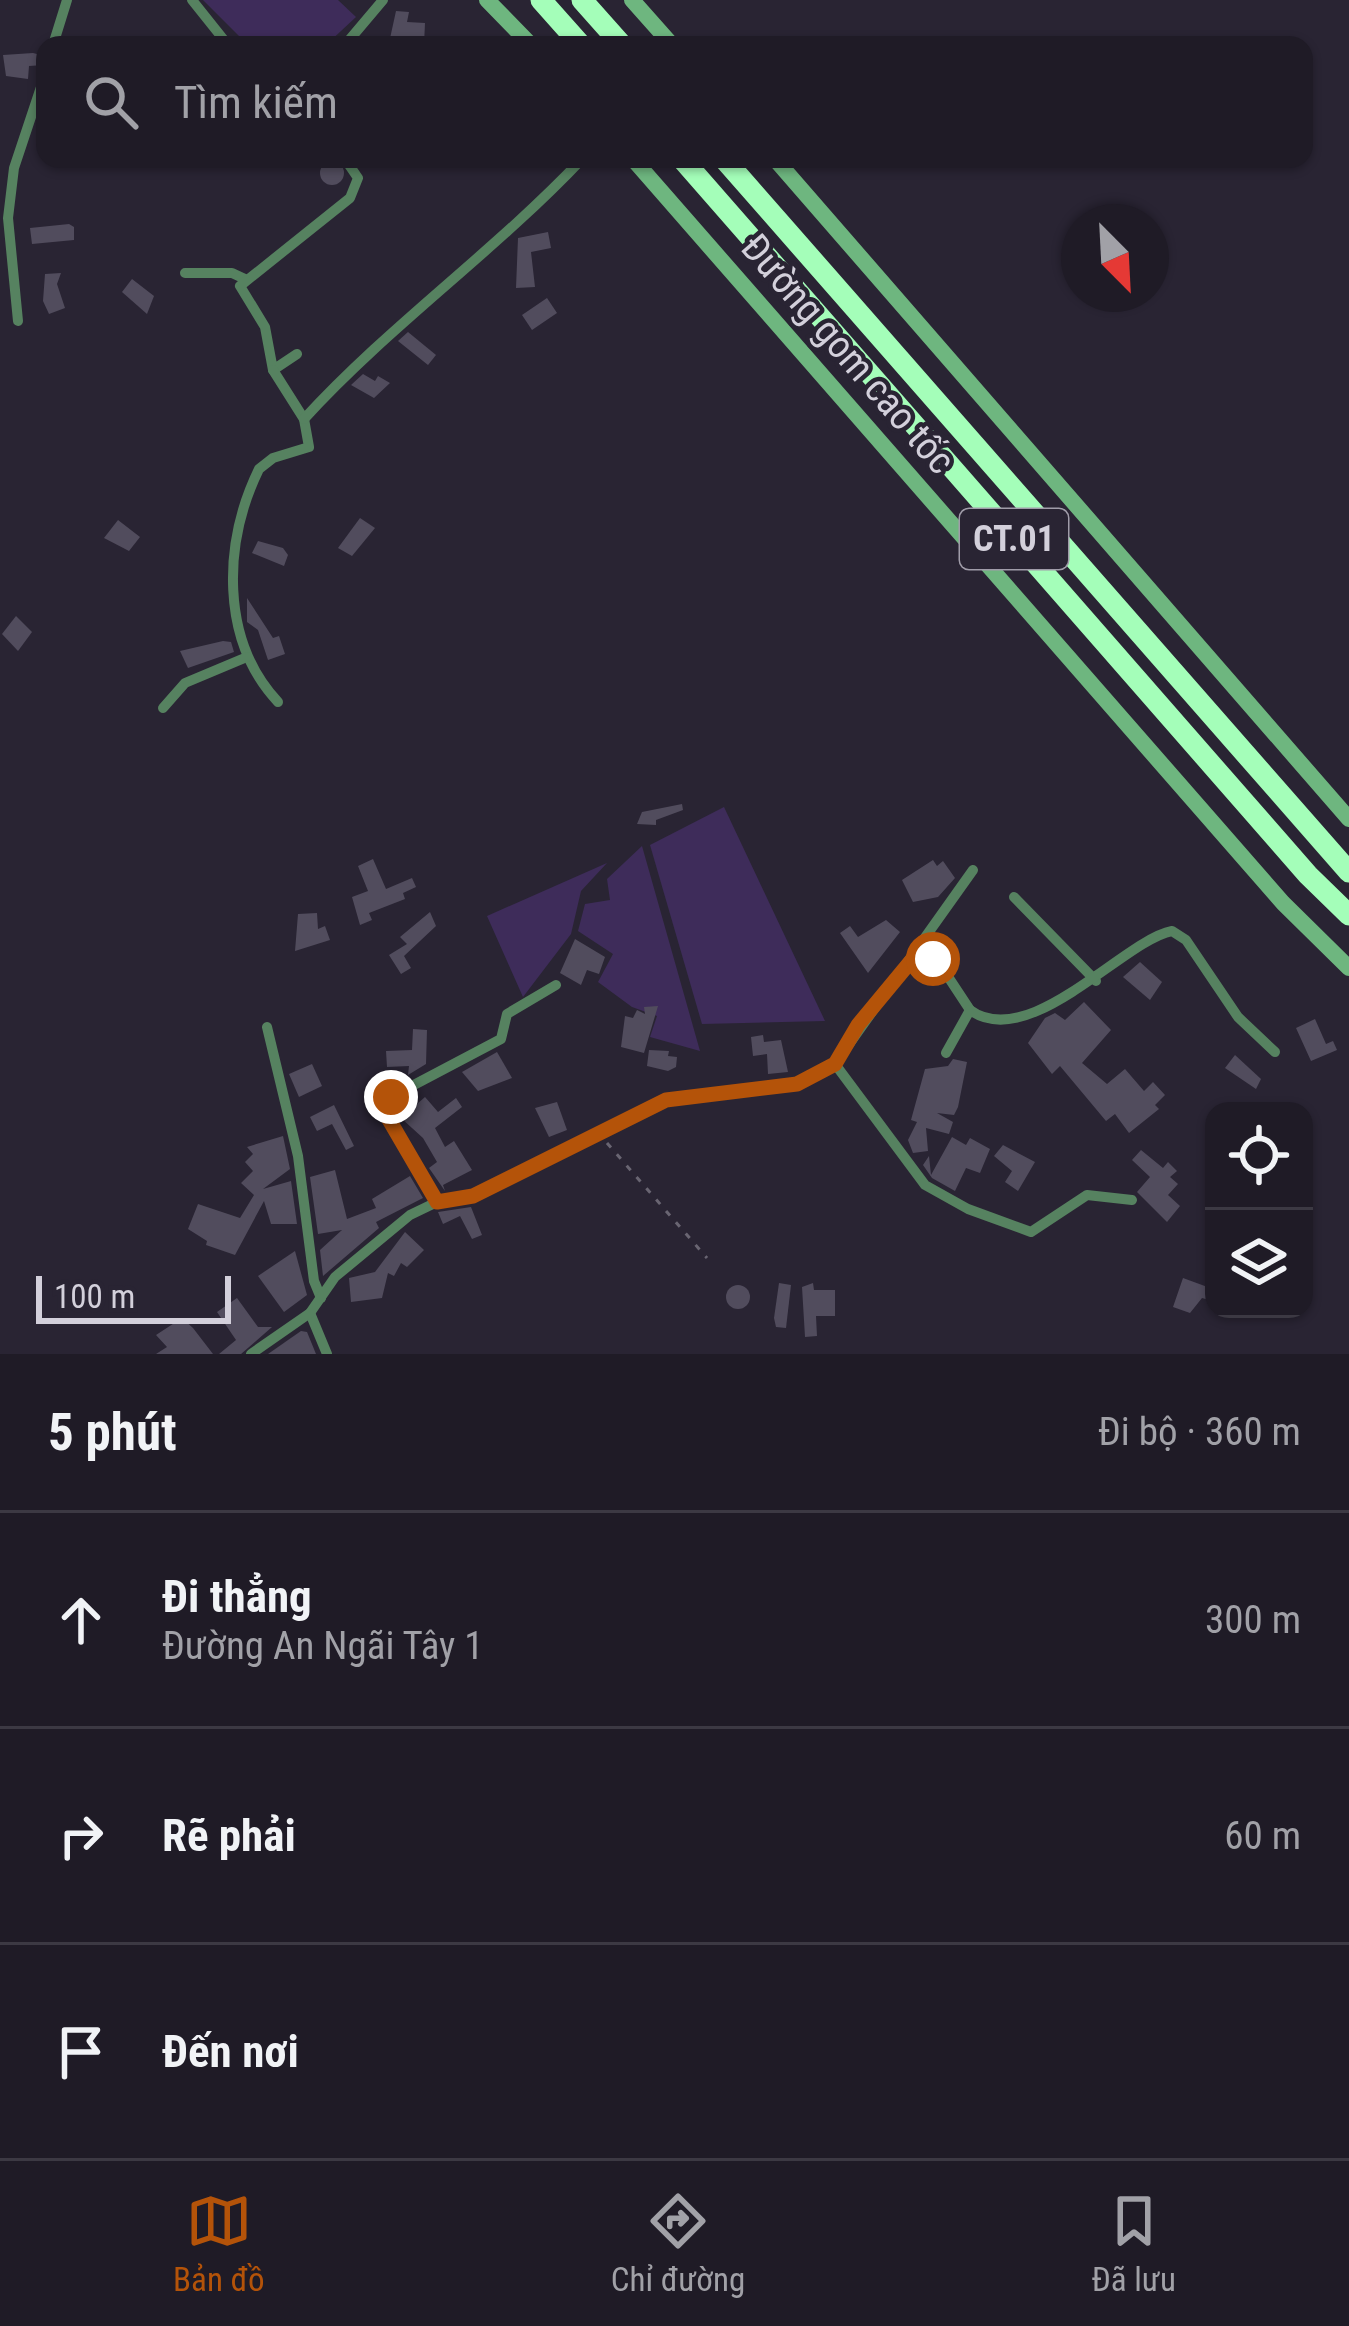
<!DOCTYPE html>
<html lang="vi">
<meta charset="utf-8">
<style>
:root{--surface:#1f1b26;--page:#2c2832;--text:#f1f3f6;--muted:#a1a1a7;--line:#3c3943;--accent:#b45309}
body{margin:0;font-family:"Roboto Condensed",sans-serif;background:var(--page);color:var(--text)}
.controls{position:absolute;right:36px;bottom:36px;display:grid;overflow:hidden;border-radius:24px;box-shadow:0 3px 9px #0004}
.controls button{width:108px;height:108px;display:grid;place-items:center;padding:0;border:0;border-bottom:3px solid var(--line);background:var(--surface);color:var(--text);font:60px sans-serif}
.compass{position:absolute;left:1061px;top:204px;width:108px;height:108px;border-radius:50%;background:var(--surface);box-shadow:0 3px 9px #0004;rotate:156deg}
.scale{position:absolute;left:36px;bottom:30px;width:195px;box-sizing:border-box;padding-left:12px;border:6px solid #d3d0db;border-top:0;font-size:33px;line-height:42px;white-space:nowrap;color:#d3d0db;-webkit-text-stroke:9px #292433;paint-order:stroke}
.stop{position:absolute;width:36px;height:36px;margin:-27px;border:9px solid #b45309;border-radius:50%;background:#fff}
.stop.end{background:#b45309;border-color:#fff;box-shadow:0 3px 12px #0008}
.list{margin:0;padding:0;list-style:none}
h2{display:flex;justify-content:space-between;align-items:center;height:156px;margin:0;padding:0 48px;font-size:51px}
h2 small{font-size:39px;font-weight:400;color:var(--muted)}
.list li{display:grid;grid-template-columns:78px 1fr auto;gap:36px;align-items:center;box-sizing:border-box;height:216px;padding:0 48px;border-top:3px solid var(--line)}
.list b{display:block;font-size:45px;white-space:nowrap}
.list p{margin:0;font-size:39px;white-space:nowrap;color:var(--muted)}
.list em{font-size:39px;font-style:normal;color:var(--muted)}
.icon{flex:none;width:66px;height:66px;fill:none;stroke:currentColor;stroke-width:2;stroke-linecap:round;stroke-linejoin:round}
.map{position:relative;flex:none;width:1349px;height:1354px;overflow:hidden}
.search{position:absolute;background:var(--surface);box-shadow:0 3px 9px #0004;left:36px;right:36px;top:36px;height:132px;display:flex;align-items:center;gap:30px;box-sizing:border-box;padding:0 42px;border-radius:24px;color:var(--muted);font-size:45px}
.sheet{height:804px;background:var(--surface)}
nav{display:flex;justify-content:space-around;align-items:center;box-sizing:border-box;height:168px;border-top:3px solid var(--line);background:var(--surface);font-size:33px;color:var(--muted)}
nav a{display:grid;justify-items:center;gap:6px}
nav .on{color:var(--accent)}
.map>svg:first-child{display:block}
</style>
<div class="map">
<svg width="1349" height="1354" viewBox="0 0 1349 1354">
<rect width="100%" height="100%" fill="#292433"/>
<!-- green -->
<g fill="#3e2c5a">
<polygon points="203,0 338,0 356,17 326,45 248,45"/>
<polygon points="724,807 825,1021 702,1024 650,845"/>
<polygon points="642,846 700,1051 650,1037 657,1016 632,1007 598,982 613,954 578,931 585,904 610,900 607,879"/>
<polygon points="607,863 581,891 571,934 523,997 487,916"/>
</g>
<!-- building -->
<g fill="#514c5d">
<polygon points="396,11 409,12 407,22 425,23 424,45 389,43"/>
<polygon points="33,53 45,56 44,65 29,66 28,79 6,76 3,55"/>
<circle cx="332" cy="173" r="12"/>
<polygon points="69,224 74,227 74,240 32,244 30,228"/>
<polygon points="548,232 551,248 531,252 535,287 516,288 518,238"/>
<polygon points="61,273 57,284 65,308 49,314 43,301 45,274"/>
<polygon points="132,279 154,296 147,314 122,292"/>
<polygon points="547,298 557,313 532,330 522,315"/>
<polygon points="408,332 436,355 428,365 398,341"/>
<polygon points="363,374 375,381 378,376 390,383 374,398 351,385"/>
<polygon points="360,518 375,528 352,556 338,548"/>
<polygon points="118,520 140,537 129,551 104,538"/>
<polygon points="258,541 283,548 288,555 284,566 252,553"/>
<polygon points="247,598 273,638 279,636 285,654 268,660 258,630 247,622"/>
<polygon points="16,616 32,632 18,651 2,634"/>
<polygon points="223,641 231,642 234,652 188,668 180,651"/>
<polygon points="682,804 683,810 656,820 656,825 637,824 642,812"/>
<polygon points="373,859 386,889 412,878 416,887 403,893 405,899 369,913 372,920 360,925 352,897 368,891 358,866"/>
<polygon points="933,860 937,866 943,861 955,878 938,897 913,902 902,880"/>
<polygon points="430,912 436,926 404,956 411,968 401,974 389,955 407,944 400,937"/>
<polygon points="317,913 318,929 325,926 330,940 295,951 298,914"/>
<polygon points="886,920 900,932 868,973 840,933 850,926 858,937"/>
<polygon points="575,939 605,957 599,974 587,970 581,985 560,973"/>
<polygon points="1140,962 1162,982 1150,1000 1123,977"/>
<polygon points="1084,1002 1111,1030 1082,1063 1107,1084 1125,1069 1144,1091 1153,1082 1165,1095 1155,1105 1159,1109 1129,1133 1115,1114 1106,1121 1060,1066 1052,1074 1028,1043 1045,1018 1055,1013 1065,1020"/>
<polygon points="658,1006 644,1053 621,1047 625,1016 633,1018 637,1010 645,1014 644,1007"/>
<polygon points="1315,1019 1326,1044 1333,1041 1337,1050 1311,1061 1296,1028"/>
<polygon points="413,1029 427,1030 426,1064 408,1075 409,1066 387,1067 386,1051 412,1050"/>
<polygon points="763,1035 764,1042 781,1040 788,1072 768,1074 767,1054 753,1056 751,1037"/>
<polygon points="649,1050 669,1051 668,1056 677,1057 676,1067 668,1071 647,1066"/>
<polygon points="497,1052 512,1078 478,1091 462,1072"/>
<polygon points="1235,1055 1261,1079 1256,1089 1225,1068"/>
<polygon points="953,1059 967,1062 958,1107 954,1115 937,1113 953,1122 949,1134 926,1128 928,1151 913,1153 908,1140 917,1122 911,1120 925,1069 948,1066"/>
<polygon points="312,1064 322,1086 299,1097 289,1074"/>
<polygon points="425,1097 438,1112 456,1098 462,1107 435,1128 445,1147 454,1141 472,1170 443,1185 445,1191 429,1168 437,1162 423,1138 401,1118"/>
<polygon points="557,1102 567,1130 549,1137 535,1108"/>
<polygon points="334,1105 354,1146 346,1150 332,1124 317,1131 310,1117"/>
<polygon points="283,1136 290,1169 263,1189 291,1181 297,1224 271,1224 264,1201 235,1255 206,1245 207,1241 188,1229 198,1204 240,1218 254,1195 241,1183 253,1171 245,1162 253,1154 247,1147"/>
<polygon points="952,1137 966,1145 970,1138 990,1149 980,1173 966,1168 955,1191 932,1178 923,1165 929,1156 931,1175"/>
<polygon points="1003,1145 1035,1162 1018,1191 1005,1182 1012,1171 994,1156"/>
<polygon points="1141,1150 1163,1168 1168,1162 1177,1171 1170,1177 1178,1184 1168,1195 1180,1206 1167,1222 1137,1192 1150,1177 1132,1160"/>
<polygon points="335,1170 347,1219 376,1208 372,1199 410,1176 423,1198 376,1222 379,1228 323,1276 320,1250 342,1230 318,1234 310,1177"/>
<polygon points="471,1207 482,1235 472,1239 460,1216 443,1224 438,1212"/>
<polygon points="405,1232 424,1250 407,1267 401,1263 394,1276 388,1273 382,1298 351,1302 349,1278 375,1272"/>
<polygon points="295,1251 307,1295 284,1312 258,1276"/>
<polygon points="1183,1278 1213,1289 1209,1300 1202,1298 1190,1313 1173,1307"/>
<polygon points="779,1283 791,1285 786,1328 776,1327 774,1318"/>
<polygon points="813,1283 814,1290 835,1290 835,1316 816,1316 817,1336 805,1337 802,1287"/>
<circle cx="738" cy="1297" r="12"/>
<polygon points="237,1298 258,1327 272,1327 241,1354 219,1354 236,1340 217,1312"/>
<polygon points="182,1318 193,1328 213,1354 156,1354 167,1347 156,1335"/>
<polygon points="301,1331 307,1332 316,1354 268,1354"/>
</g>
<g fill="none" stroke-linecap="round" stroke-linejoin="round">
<!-- path -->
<polyline stroke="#696572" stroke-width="3" stroke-dasharray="6 9" stroke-linecap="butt" points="607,1143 707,1258"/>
<!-- minor -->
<g stroke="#568260" stroke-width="10">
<polyline points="192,0 228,45"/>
<polyline points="53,45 67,0"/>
<polyline points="345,45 383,0"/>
<polyline points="185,273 232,273 245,279"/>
<polyline points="18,321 8,218 14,168 45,75"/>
<polyline points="297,354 273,370 265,327 240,286 350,198 358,178 345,159"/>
<path d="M273 370 304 419 309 447 273 458 259 469C223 543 220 640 278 702"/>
<path d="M304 419C390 325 494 252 582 159"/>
<polyline points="163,708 185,683 247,657"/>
<polyline points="1014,897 1096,981"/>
<polyline points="921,949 943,969 970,1010"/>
<polyline points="267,1027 298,1156 314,1281 321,1298"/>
<path d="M946 1053 970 1010C1029 1053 1124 940 1172 931L1186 940 1238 1017 1275 1052"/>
<polyline points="835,1064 925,1185 968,1209 1031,1232 1087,1195 1132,1200"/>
<polyline points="437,1202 384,1111 391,1097 501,1039 507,1014 556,985"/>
<polyline points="310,1313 327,1354"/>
<polyline points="251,1354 310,1313 335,1277 410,1215 437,1202 473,1197 666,1099 797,1084 835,1064 973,870"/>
</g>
<!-- secondary -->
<g stroke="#6eb67f" stroke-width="16">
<polyline points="487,0 531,45"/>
<polyline points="632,0 672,45"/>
<polyline points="633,159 1283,903 1349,968"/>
<polyline points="775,159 1349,819"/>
</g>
<!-- motorway -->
<g stroke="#a4feb9" stroke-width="21">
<polyline points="541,0 581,45"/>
<polyline points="582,0 622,45"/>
<polyline points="682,159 1308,875 1349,915"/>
<polyline points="724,159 1349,872"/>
</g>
</g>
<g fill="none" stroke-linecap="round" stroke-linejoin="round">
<!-- route -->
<polyline stroke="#b45309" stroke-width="15" points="391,1097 384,1111 437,1202 473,1196 666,1100 797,1084 835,1064 858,1025 921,949 933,959"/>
</g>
<g text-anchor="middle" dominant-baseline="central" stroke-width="9" stroke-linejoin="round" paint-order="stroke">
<!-- shield labels -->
<rect fill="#292433" stroke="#a09ca9" stroke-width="3" x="960" y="509" width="108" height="60" rx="9"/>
<g font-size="36" font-weight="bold" fill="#d3d0db">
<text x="1014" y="539">CT.01</text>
</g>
<!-- street labels -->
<g font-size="39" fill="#d3d0db" stroke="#292433">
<text transform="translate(848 354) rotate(49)">Đường gom cao tốc</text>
</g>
</g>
</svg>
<div class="controls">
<button><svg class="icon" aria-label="locate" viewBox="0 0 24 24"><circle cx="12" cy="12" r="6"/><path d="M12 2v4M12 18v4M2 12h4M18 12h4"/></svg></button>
<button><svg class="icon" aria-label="layers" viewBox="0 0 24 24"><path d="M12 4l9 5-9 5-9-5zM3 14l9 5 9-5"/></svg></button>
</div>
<svg class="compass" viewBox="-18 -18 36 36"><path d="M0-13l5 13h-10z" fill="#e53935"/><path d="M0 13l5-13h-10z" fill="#a1a1a7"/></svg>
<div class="scale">100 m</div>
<div class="stop" style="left:933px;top:959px"></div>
<div class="stop end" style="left:391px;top:1097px"></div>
<div class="search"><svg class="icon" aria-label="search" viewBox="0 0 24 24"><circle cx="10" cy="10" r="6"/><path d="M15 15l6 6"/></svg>Tìm kiếm</div>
</div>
<section class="sheet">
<h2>5 phút<small>Đi bộ · 360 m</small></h2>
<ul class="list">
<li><svg class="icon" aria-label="ahead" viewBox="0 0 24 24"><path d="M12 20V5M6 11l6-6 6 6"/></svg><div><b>Đi thẳng</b><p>Đường An Ngãi Tây 1</p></div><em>300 m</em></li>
<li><svg class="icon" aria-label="right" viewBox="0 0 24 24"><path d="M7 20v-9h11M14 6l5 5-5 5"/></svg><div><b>Rẽ phải</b></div><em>60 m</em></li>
<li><svg class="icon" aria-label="arrive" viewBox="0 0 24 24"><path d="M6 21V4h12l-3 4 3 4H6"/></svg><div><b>Đến nơi</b></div></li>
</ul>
</section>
<nav>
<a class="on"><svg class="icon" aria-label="map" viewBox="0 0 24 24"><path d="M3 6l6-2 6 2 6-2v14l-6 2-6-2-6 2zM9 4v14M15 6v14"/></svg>Bản đồ</a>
<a><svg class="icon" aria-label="directions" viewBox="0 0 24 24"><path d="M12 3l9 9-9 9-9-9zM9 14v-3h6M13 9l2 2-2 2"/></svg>Chỉ đường</a>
<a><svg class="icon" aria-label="saved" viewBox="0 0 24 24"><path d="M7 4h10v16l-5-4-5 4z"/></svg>Đã lưu</a>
</nav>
